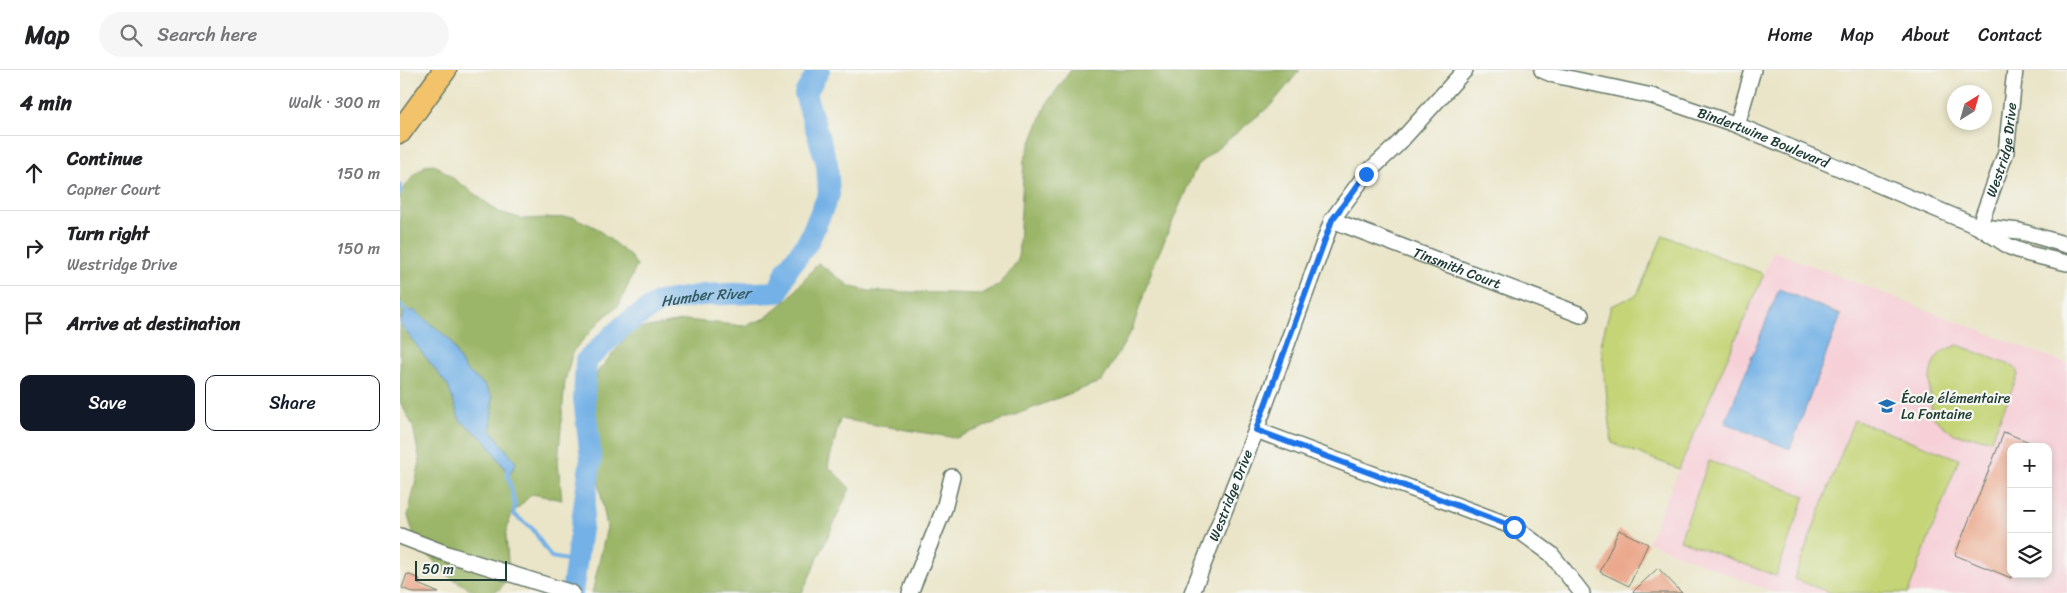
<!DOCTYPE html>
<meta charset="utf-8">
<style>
:root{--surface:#fff;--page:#f6f6f6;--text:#202124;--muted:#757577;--line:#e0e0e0;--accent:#111827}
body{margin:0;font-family:Sriracha,sans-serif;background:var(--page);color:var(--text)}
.controls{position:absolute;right:15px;bottom:15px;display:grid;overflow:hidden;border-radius:10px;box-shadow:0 2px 8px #0003}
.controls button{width:45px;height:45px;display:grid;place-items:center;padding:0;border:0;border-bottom:1px solid var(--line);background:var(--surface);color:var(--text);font:25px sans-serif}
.compass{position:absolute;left:1547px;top:15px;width:45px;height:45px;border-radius:50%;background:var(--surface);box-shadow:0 2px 8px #0003;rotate:37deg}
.scale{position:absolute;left:15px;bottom:12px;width:92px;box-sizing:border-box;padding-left:5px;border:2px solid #1f3d34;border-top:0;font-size:14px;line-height:18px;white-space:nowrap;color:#1f3d34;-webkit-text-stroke:4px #f6f6f2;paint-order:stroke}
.stop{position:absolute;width:15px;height:15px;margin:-11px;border:4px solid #1a73e8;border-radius:50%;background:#fff}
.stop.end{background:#1a73e8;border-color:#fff;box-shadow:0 1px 5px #0008}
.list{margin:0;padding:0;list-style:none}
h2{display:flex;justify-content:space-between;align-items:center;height:65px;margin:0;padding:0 20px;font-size:21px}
h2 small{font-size:16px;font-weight:400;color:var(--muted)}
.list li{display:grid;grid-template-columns:32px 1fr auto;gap:15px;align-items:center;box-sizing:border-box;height:75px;padding:0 20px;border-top:1px solid var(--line)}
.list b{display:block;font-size:19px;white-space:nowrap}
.list p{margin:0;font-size:16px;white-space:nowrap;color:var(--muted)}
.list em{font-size:16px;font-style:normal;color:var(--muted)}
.actions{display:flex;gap:10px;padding:15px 20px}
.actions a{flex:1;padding:11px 0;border:1px solid var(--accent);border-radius:10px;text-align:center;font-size:18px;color:var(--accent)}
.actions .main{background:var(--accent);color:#fff}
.icon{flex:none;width:28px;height:28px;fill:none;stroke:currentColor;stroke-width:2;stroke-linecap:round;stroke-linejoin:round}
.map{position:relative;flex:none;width:1667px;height:523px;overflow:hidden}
header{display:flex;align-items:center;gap:30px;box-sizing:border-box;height:70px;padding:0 25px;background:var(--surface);border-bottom:1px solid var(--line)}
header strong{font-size:24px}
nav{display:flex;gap:28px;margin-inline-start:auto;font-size:18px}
.search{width:350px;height:45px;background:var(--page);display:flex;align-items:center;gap:12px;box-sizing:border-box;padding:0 18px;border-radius:28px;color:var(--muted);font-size:19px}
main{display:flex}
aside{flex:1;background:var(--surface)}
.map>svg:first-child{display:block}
</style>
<header>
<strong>Map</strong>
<div class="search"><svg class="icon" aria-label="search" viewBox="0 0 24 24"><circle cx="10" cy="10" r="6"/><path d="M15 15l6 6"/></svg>Search here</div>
<nav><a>Home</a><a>Map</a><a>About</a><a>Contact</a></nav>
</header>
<main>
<aside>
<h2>4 min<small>Walk · 300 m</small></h2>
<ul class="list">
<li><svg class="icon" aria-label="ahead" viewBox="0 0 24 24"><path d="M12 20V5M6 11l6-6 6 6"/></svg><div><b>Continue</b><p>Capner Court</p></div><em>150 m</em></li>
<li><svg class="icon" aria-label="right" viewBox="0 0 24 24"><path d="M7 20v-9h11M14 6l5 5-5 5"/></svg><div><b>Turn right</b><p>Westridge Drive</p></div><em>150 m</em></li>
<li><svg class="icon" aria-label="arrive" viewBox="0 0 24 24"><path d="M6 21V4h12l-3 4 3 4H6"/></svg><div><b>Arrive at destination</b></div></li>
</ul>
<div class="actions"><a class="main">Save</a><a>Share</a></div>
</aside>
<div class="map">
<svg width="1667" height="523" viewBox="0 0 1667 523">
<rect width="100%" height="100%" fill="#f6f6f2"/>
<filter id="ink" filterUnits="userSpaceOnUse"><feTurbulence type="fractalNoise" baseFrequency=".02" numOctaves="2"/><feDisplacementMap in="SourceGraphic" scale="10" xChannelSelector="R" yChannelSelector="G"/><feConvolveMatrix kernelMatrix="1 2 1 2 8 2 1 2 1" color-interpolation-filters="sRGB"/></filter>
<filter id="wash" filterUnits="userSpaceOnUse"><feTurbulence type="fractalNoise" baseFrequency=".0096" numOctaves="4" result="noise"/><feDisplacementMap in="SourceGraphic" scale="20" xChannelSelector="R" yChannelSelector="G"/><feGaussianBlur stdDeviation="1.12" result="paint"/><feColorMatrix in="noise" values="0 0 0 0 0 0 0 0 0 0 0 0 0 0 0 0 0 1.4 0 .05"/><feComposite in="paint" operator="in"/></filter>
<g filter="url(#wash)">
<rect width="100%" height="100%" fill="#eae5c8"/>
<!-- built -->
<path fill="#f6cfd7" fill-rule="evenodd" d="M1373 181 1667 294V523H1375L1248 472ZM1611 377H1648V504H1611Z"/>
<!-- green -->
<g fill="#c4d476" stroke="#728855">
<polygon points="1263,165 1364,204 1279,399 1212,373 1201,273 1211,236 1237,225"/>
<path d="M1558 275 1615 297 1618 305 1591 370 1553 364 1533 347C1530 328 1524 295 1543 281 1547 279 1553 277 1558 275Z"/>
<polygon points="1454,350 1559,389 1508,523 1432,523 1394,509"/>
<polygon points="1309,391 1405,426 1376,506 1280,470"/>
</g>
<!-- forest -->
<g fill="#9bb667" stroke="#5d7a4e">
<polygon points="671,0 900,0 871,35 797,95 753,197 732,260 702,311 556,368 440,349 428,396 450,418 402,523 192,523 207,457 191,371 191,323 198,301 231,262 238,259 286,250 344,256 364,249 389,228 418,193 451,217 469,221 582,224 600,214 618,190 624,90 646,35"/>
<polygon points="34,94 99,142 123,149 173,147 195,157 230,186 237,195 219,235 201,250 173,281 165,311 158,393 162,430 132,424 110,446 106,466 109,505 100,519 91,523 77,523 48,506 16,472 8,446 20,392 13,356 0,332 0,254 48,316 60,350 86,371 109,405 116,393 91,360 92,327 85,316 64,298 49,269 5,240 0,253 0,123 15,104 26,95"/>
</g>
<!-- water -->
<g fill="#73b1e6" stroke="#49778d">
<polygon points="1379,219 1441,245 1390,379 1325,353"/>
<polygon points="5,240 15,241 49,269 64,298 85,316 92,327 91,360 116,393 109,405 86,371 60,350 48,316 0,254"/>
</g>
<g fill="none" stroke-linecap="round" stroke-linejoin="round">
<!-- stream -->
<g stroke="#73b1e6" stroke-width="4">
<polyline points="0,115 0,123"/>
<polyline points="0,235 8,242"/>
<polyline points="107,401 115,435 113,444 132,458 151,487 178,492"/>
</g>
<!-- river -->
<path stroke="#73b1e6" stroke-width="22" id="s1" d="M172 523 191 388 184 329 186 291 223 256 259 232 303 225 378 222 387 200 408 172 429 124 427 94 405 24 419 0"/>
</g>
<g id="blocks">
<!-- building -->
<g fill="#eba78b">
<polygon points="1604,362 1639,376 1611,377 1611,508 1555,485"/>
<polygon points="1219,460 1248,474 1229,516 1200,502"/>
<polygon points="1258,498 1282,523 1232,523 1240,515"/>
<polygon points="7,504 20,509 18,514 39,523 14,523 2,518"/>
</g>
</g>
</g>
<g filter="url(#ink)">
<use href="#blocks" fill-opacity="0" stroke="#667868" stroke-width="1"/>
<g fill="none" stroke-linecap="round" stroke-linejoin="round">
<!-- minor casing -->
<g stroke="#667868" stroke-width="18">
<g id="minor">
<path id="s2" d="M1142 0 1154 5 1252 26 1337 55 1579 157 1610 177 1629 184 1667 193"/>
<polyline points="1337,55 1353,0"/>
<path id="s3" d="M932 150 1181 245"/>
<path id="s4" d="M1579 157 1606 82 1615 0"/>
<polyline points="1583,157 1619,161 1667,175"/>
<polyline points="856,360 1114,457 1151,484 1182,523"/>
<polyline points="0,466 50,485 172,523"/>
<polyline points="510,523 544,439 552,407"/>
<path id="s5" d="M792 523 856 360 932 150 966 104 998 74 1065 0"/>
</g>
</g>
<!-- primary casing -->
<g stroke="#667868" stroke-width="25">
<polyline id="primary" points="0,62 45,0"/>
</g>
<!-- minor -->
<use href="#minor" stroke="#fff" stroke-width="15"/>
<!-- primary -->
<use href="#primary" stroke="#f2c36a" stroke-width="22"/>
</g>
</g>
<g fill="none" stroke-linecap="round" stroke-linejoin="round" filter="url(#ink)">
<!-- route -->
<polyline stroke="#1a73e8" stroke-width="6" points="966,104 932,150 856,360 1114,457"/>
</g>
<!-- icons -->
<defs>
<g id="school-bare" transform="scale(1.35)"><path d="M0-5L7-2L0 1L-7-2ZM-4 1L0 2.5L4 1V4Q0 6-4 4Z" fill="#1f6fb2" stroke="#f6f6f2" stroke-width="2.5" paint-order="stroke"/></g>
</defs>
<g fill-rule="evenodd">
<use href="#school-bare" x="1487" y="336"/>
</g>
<g text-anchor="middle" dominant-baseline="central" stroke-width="4.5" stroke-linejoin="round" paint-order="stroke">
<!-- street labels -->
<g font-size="14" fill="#1f3d34" stroke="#f6f6f2">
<text stroke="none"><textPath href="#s2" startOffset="232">Bindertwine Boulevard</textPath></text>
<text stroke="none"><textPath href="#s4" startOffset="81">Westridge Drive</textPath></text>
<text stroke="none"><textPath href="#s3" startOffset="134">Tinsmith Court</textPath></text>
<text stroke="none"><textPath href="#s5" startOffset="105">Westridge Drive</textPath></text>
</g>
<!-- poi labels -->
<g font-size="14" fill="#1f3d34" stroke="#f6f6f2" text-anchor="start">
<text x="1501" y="328">École élémentaire<tspan x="1501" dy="16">La Fontaine</tspan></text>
</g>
<!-- water labels -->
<g font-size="15" font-style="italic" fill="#345a60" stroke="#f6f6f2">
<text stroke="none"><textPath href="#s1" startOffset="375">Humber River</textPath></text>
</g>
</g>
</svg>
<div class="controls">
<button>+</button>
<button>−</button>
<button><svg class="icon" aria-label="layers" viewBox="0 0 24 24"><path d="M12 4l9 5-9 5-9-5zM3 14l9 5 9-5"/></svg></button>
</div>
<svg class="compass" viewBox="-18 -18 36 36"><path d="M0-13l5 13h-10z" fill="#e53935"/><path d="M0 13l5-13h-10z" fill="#757577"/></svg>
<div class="scale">50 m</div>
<div class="stop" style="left:1114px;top:457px"></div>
<div class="stop end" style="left:966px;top:104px"></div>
</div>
</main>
